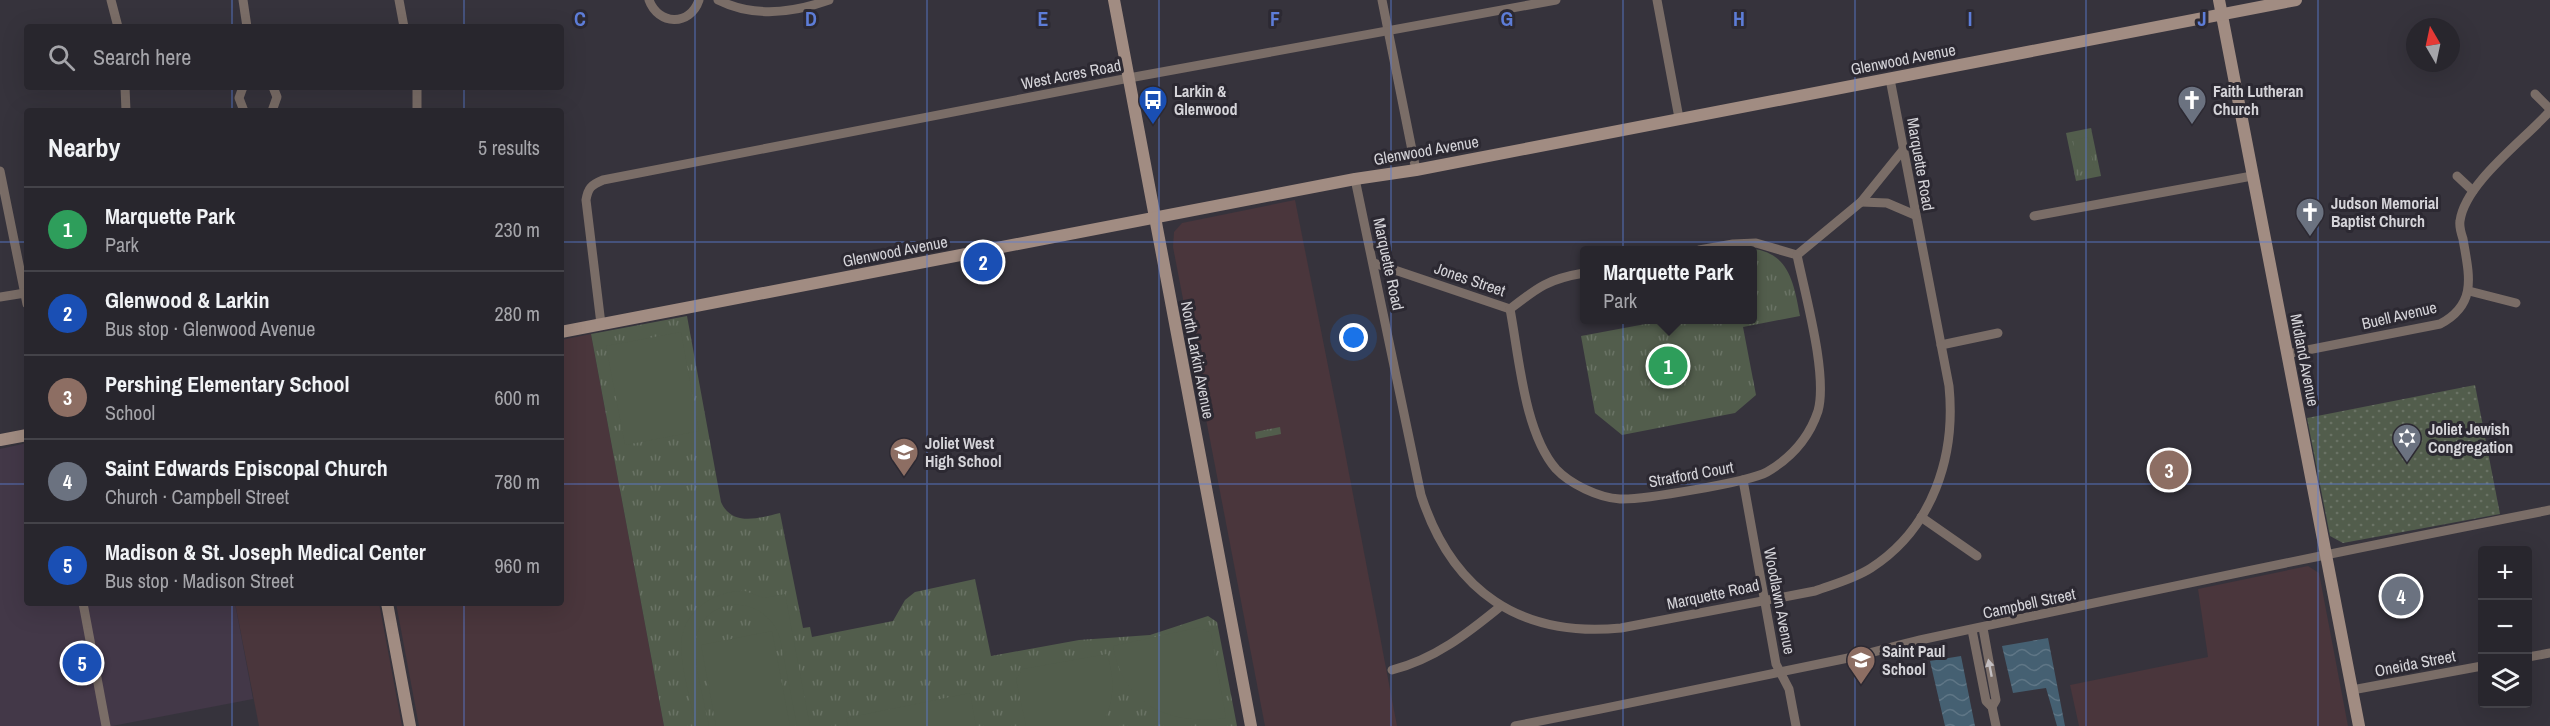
<!DOCTYPE html>
<meta charset="utf-8">
<style>
:root{--surface:#28262d;--page:#302e35;--text:#f1f3f6;--muted:#a5a5aa;--line:#444349;--accent:#f391d6}
body{margin:0;font-family:"Archivo Narrow",sans-serif;background:var(--page);color:var(--text)}
.controls{position:absolute;right:18px;bottom:18px;display:grid;overflow:hidden;border-radius:6px;box-shadow:0 6px 24px #0002}
.controls button{width:54px;height:54px;display:grid;place-items:center;padding:0;border:0;border-bottom:2px solid var(--line);background:var(--surface);color:var(--text);font:30px sans-serif}
.compass{position:absolute;left:2406px;top:18px;width:54px;height:54px;border-radius:50%;background:var(--surface);box-shadow:0 6px 24px #0002;rotate:351deg}
.you{position:absolute;left:1354px;top:338px;width:21px;height:21px;margin:-15px;border:4px solid #fff;border-radius:50%;background:#1a73e8;box-shadow:0 0 0 9px #1a73e833}
.badge{display:grid;place-items:center;width:39px;height:39px;border-radius:50%;background:var(--accent);color:#fff;font-size:20px;font-weight:700}
.pin{position:absolute;translate:-50% -50%;border:3px solid #fff;box-shadow:0 2px 6px #0006}
.popup{position:absolute;left:1580px;top:246px;width:177px;height:78px;box-sizing:border-box;display:grid;place-content:center;border-radius:6px;background:var(--surface);filter:drop-shadow(0 2px 4px #0005);font-size:20px;white-space:nowrap;color:var(--muted)}
.popup b{font-size:22px;color:var(--text)}
.popup::after{content:'';position:absolute;left:50%;top:100%;margin-left:-12px;border:12px solid transparent;border-top-color:var(--surface)}
.list{margin:0;padding:0;list-style:none}
h2{display:flex;justify-content:space-between;align-items:center;height:78px;margin:0;padding:0 24px;font-size:26px}
h2 small{font-size:20px;font-weight:400;color:var(--muted)}
.list li{display:grid;grid-template-columns:39px 1fr auto;gap:18px;align-items:center;box-sizing:border-box;height:84px;padding:0 24px;border-top:2px solid var(--line)}
.list b{display:block;font-size:22px;white-space:nowrap}
.list p{margin:0;font-size:20px;white-space:nowrap;color:var(--muted)}
.list em{font-size:20px;font-style:normal;color:var(--muted)}
.icon{flex:none;width:33px;height:33px;fill:none;stroke:currentColor;stroke-width:2;stroke-linecap:round;stroke-linejoin:round}
.map{position:relative;flex:none;width:2550px;height:726px;overflow:hidden}
.search{position:absolute;background:var(--surface);box-shadow:0 6px 24px #0002;left:24px;top:24px;width:540px;height:66px;display:flex;align-items:center;gap:15px;box-sizing:border-box;padding:0 21px;border-radius:6px;color:var(--muted);font-size:22px}
.panel{position:absolute;background:var(--surface);box-shadow:0 6px 24px #0002;left:24px;top:108px;width:540px;height:498px;border-radius:6px}
.map>svg:first-child{display:block}
</style>
<div class="map">
<svg width="2550" height="726" viewBox="0 0 2550 726">
<defs>
<pattern id="grass-dots" width="8" height="8" patternUnits="userSpaceOnUse" patternTransform="scale(1.5)"><rect width="8" height="8" fill="#525d4c"/><path d="M2 2h.1M6 6h.1" fill="none" stroke="#6a7365" stroke-width="1.8" stroke-linecap="round"/></pattern>
<pattern id="park-tufts" width="24" height="20" patternUnits="userSpaceOnUse" patternTransform="scale(1.5)"><rect width="24" height="20" fill="#525d4c"/><path d="M3 7l-1-3M5 7V3M7 7l1-3M15 17l-1-3M17 17v-4M19 17l1-3" fill="none" stroke="#6a7365"/></pattern>
<pattern id="water-waves" width="16" height="10" patternUnits="userSpaceOnUse" patternTransform="scale(1.5)"><rect width="16" height="10" fill="#456072"/><path d="M0 5q4-4 8 0t8 0" fill="none" stroke="#5f7686"/></pattern>
</defs>
<rect width="100%" height="100%" fill="#36333c"/>
<!-- commercial -->
<g fill="#4a363c">
<polygon points="1295,200 1341,431 1397,726 1265,726 1173,247 1174,232 1182,223"/>
<polygon points="591,334 664,726 419,726 396,603 561,603 561,340"/>
<polygon points="2308,566 2319,573 2348,726 2079,726 2070,685 2208,657 2198,589"/>
<polygon points="235,603 379,603 402,726 259,726"/>
</g>
<!-- medical -->
<polygon fill="#433848" points="27,443 27,603 235,603 253,699 112,726 0,726 0,449"/>
<!-- grass -->
<polygon fill="url(#grass-dots)" points="2475,385 2500,514 2343,543 2330,536 2307,418"/>
<!-- park -->
<g fill="url(#park-tufts)">
<polygon points="2091,128 2101,176 2076,181 2066,133"/>
<path d="M1741 248C1787 248 1793 277 1800 316L1743 327 1756 395 1735 413 1622 435 1595 413 1581 336 1667 320H1752V250H1727Z"/>
<path d="M687 316 721 502C732 527 759 518 780 513L803 628 810 627 812 637 893 621 905 600 915 592 975 579 991 656 1079 640 1150 635 1208 616 1217 622 1237 726H664L591 334Z"/>
<polygon points="1280,427 1281,434 1256,439 1255,432"/>
</g>
<!-- garden -->
<g fill="#525d4c">
<polygon points="2088,137 2094,169 2079,172 2073,140"/>
<polygon points="681,332 699,431 625,445 606,346"/>
<path d="M745 591 764 598 785 594 810 726H797L780 638C766 594 705 593 696 639 692 658 705 705 709 726H696C691 701 682 673 681 647 681 612 713 590 745 591Z"/>
<path d="M1201 627 1211 634 1226 718C1169 726 1123 705 1113 646Z"/>
<polygon points="772,631 790,726 716,726 701,645"/>
<path d="M1107 654C1115 680 1115 702 1101 726H1026L1016 679 1023 669Z"/>
<polygon points="970,693 976,726 848,726 846,718"/>
</g>
<!-- water -->
<g fill="url(#water-waves)">
<polygon points="2048,638 2065,726 2057,726 2046,688 2013,693 2002,646"/>
<polygon points="1961,656 1975,726 1945,726 1930,661"/>
</g>
<g fill="none" stroke-linecap="round" stroke-linejoin="round">
<!-- street -->
<g stroke="#7a6d67" stroke-width="9">
<polyline points="111,0 118,27"/>
<polyline points="243,0 247,27"/>
<polyline points="399,0 404,27"/>
<path d="M649 0C658 25 690 27 699 0"/>
<path d="M718 0C754 18 793 13 829 0"/>
<polyline points="1382,0 1416,170"/>
<polyline points="1657,0 1679,118"/>
<polyline points="125,87 126,111"/>
<polyline points="243,87 239,98 244,111"/>
<polyline points="417,87 417,111"/>
<polyline points="2535,94 2550,109"/>
<polyline points="272,111 277,97 273,87"/>
<polyline points="0,171 27,304"/>
<polyline points="2457,176 2473,191"/>
<path d="M1355 179 1421 495C1452 591 1520 638 1621 628L1815 591C1834 584 1854 579 1871 568 1933 528 1956 456 1949 386L1890 79"/>
<polyline points="1861,202 1887,203 1915,215"/>
<polyline points="2034,216 2252,176"/>
<polyline points="1699,250 1733,244 1756,243 1797,255"/>
<polyline points="1797,255 1861,202 1903,150"/>
<polyline points="1374,263 1510,309"/>
<polyline points="2469,291 2516,303"/>
<polyline points="0,297 25,293"/>
<path d="M1510 309C1519 356 1524 432 1556 469 1570 484 1599 498 1620 499 1642 500 1749 482 1767 472 1791 458 1809 438 1818 411 1828 375 1805 294 1797 255"/>
<path d="M1510 309C1538 287 1548 279 1584 273"/>
<path d="M601 324 586 200C588 188 591 185 603 180L1129 78 1556 0"/>
<polyline points="1941,345 1998,333"/>
<path d="M2287 354 2440 324C2478 304 2469 275 2463 239 2461 233 2459 227 2460 221 2465 183 2524 140 2550 111"/>
<polyline points="1743,480 1776,664 1789,689 1796,726"/>
<polyline points="1921,517 1977,556"/>
<polyline points="83,603 106,726"/>
<polyline points="1983,628 1996,700 1992,707"/>
<polyline points="1972,630 1986,701 1992,707 1996,726"/>
<polyline points="2528,657 2550,653"/>
<path d="M1392 670C1435 659 1468 633 1501 606"/>
<polyline points="2352,690 2482,666"/>
<path d="M1515 726C1628 704 1741 680 1853 657 1876 652 1898 645 1920 640 2130 595 2340 551 2550 510"/>
</g>
<!-- secondary -->
<g stroke="#a18c82" stroke-width="12">
<polyline points="1114,0 1251,726"/>
<polyline points="2219,0 2359,726"/>
<polyline points="561,332 1355,179 1416,170 2296,0"/>
<polyline points="0,440 27,435"/>
<polyline points="387,603 410,726"/>
</g>
</g>
<!-- one-way arrows -->
<defs><path id="oneway-solid" d="M-6-.8H1V-3.2L6.5 0L1 3.2V.8H-6Z" transform="scale(1.5)"/></defs>
<use fill="#c3bfc2" href="#oneway-solid" transform="translate(1990 668) rotate(-101)"/>
<!-- grid -->
<path fill="none" stroke="#5d7dd8" stroke-width="1.5" stroke-opacity="0.55" d="M232 0V27M464 0V27M695 0V726M927 0V726M1159 0V726M1391 0V726M1623 0V726M1855 0V726M2086 0V726M2318 0V726M232 87V111M464 87V111M0 242H27M561 242H2550M0 484H27M561 484H2550M232 603V726M464 603V726"/>
<!-- icons -->
<defs>
<g id="bus-pin" transform="scale(1.5)"><path d="M0 17L-7.5 6A9.5 9.5 0 1 1 7.5 6Z" fill="#1a4fb4" stroke="#2c2932"/><path d="M-5-6H5V4H4V6H2V4H-2V6H-4V4H-5ZM-3.5-4V0h7V-4ZM-3.5 1.2v1.5H-2V1.2ZM2 1.2v1.5H3.5V1.2Z" fill="#fff"/></g>
<g id="church-pin" transform="scale(1.5)"><path d="M0 17L-7.5 6A9.5 9.5 0 1 1 7.5 6Z" fill="#6b7280" stroke="#2c2932"/><path d="M-1.2-6h2.4v3.5h3.3v2.4h-3.3V6h-2.4V-.1h-3.3v-2.4h3.3Z" fill="#fff"/></g>
<g id="synagogue-pin" transform="scale(1.5)"><path d="M0 17L-7.5 6A9.5 9.5 0 1 1 7.5 6Z" fill="#6b7280" stroke="#2c2932"/><path d="M0-6.5L5.6 3.2H-5.6ZM0 6.5L5.6-3.2H-5.6Z" fill="#fff"/></g>
<g id="school-pin" transform="scale(1.5)"><path d="M0 17L-7.5 6A9.5 9.5 0 1 1 7.5 6Z" fill="#8d6e63" stroke="#2c2932"/><path d="M0-5L7-2L0 1L-7-2ZM-4 1L0 2.5L4 1V4Q0 6-4 4Z" fill="#fff"/></g>
</defs>
<g fill-rule="evenodd">
<use href="#bus-pin" x="1153" y="100"/>
<use href="#church-pin" x="2192" y="100"/>
<use href="#church-pin" x="2310" y="212"/>
<use href="#synagogue-pin" x="2407" y="438"/>
<use href="#school-pin" x="904" y="452"/>
<use href="#school-pin" x="1861" y="660"/>
</g>
<g text-anchor="middle" dominant-baseline="central" stroke-width="6" stroke-linejoin="round" paint-order="stroke">
<!-- street labels -->
<g font-size="16" fill="#d5d4d9" stroke="#2c2932">
<text transform="translate(1903 59) rotate(-11)">Glenwood Avenue</text>
<text transform="translate(1071 74) rotate(-11)">West Acres Road</text>
<text transform="translate(1426 150) rotate(-10)">Glenwood Avenue</text>
<text transform="translate(1921 164) rotate(80)">Marquette Road</text>
<text transform="translate(895 251) rotate(-11)">Glenwood Avenue</text>
<text transform="translate(1389 264) rotate(78)">Marquette Road</text>
<text transform="translate(1470 279) rotate(19)">Jones Street</text>
<text transform="translate(2399 315) rotate(-13)">Buell Avenue</text>
<text transform="translate(1198 360) rotate(79)">North Larkin Avenue</text>
<text transform="translate(2305 360) rotate(79)">Midland Avenue</text>
<text transform="translate(1691 474) rotate(-10)">Stratford Court</text>
<text transform="translate(1713 594) rotate(-12)">Marquette Road</text>
<text transform="translate(1780 601) rotate(79)">Woodlawn Avenue</text>
<text transform="translate(2029 603) rotate(-12)">Campbell Street</text>
<text transform="translate(2415 663) rotate(-11)">Oneida Street</text>
</g>
<!-- poi labels -->
<g font-size="16" font-weight="bold" fill="#d5d4d9" stroke="#2c2932" text-anchor="start">
<text x="1174" y="91">Larkin &amp;<tspan x="1174" dy="18">Glenwood</tspan></text>
<text x="2213" y="91">Faith Lutheran<tspan x="2213" dy="18">Church</tspan></text>
<text x="2331" y="203">Judson Memorial<tspan x="2331" dy="18">Baptist Church</tspan></text>
<text x="2428" y="429">Joliet Jewish<tspan x="2428" dy="18">Congregation</tspan></text>
<text x="925" y="443">Joliet West<tspan x="925" dy="18">High School</tspan></text>
<text x="1882" y="651">Saint Paul<tspan x="1882" dy="18">School</tspan></text>
</g>
</g>
<g font-size="20" text-anchor="middle" font-weight="bold" fill="#5d7dd8" stroke="#2c2932" stroke-width="6" stroke-linejoin="round" paint-order="stroke">
<text x="580" y="26">C</text>
<text x="811" y="26">D</text>
<text x="1043" y="26">E</text>
<text x="1275" y="26">F</text>
<text x="1507" y="26">G</text>
<text x="1739" y="26">H</text>
<text x="1970" y="26">I</text>
<text x="2202" y="26">J</text>
</g>
</svg>
<div class="controls">
<button>+</button>
<button>−</button>
<button><svg class="icon" aria-label="layers" viewBox="0 0 24 24"><path d="M12 4l9 5-9 5-9-5zM3 14l9 5 9-5"/></svg></button>
</div>
<svg class="compass" viewBox="-18 -18 36 36"><path d="M0-13l5 13h-10z" fill="#e53935"/><path d="M0 13l5-13h-10z" fill="#a5a5aa"/></svg>
<div class="you"></div>
<div class="pin badge" style="left:1668px;top:366px;background:#2e9e5b">1</div>
<div class="popup"><b>Marquette Park</b>Park</div>
<div class="pin badge" style="left:983px;top:262px;background:#1a4fb4">2</div>
<div class="pin badge" style="left:2169px;top:470px;background:#8d6e63">3</div>
<div class="pin badge" style="left:2401px;top:596px;background:#6b7280">4</div>
<div class="pin badge" style="left:82px;top:663px;background:#1a4fb4">5</div>
<div class="search"><svg class="icon" aria-label="search" viewBox="0 0 24 24"><circle cx="10" cy="10" r="6"/><path d="M15 15l6 6"/></svg>Search here</div>
<section class="panel">
<h2>Nearby<small>5 results</small></h2>
<ul class="list">
<li><span class="badge" style="background:#2e9e5b">1</span><div><b>Marquette Park</b><p>Park</p></div><em>230 m</em></li>
<li><span class="badge" style="background:#1a4fb4">2</span><div><b>Glenwood &amp; Larkin</b><p>Bus stop · Glenwood Avenue</p></div><em>280 m</em></li>
<li><span class="badge" style="background:#8d6e63">3</span><div><b>Pershing Elementary School</b><p>School</p></div><em>600 m</em></li>
<li><span class="badge" style="background:#6b7280">4</span><div><b>Saint Edwards Episcopal Church</b><p>Church · Campbell Street</p></div><em>780 m</em></li>
<li><span class="badge" style="background:#1a4fb4">5</span><div><b>Madison &amp; St. Joseph Medical Center</b><p>Bus stop · Madison Street</p></div><em>960 m</em></li>
</ul>
</section>
</div>
